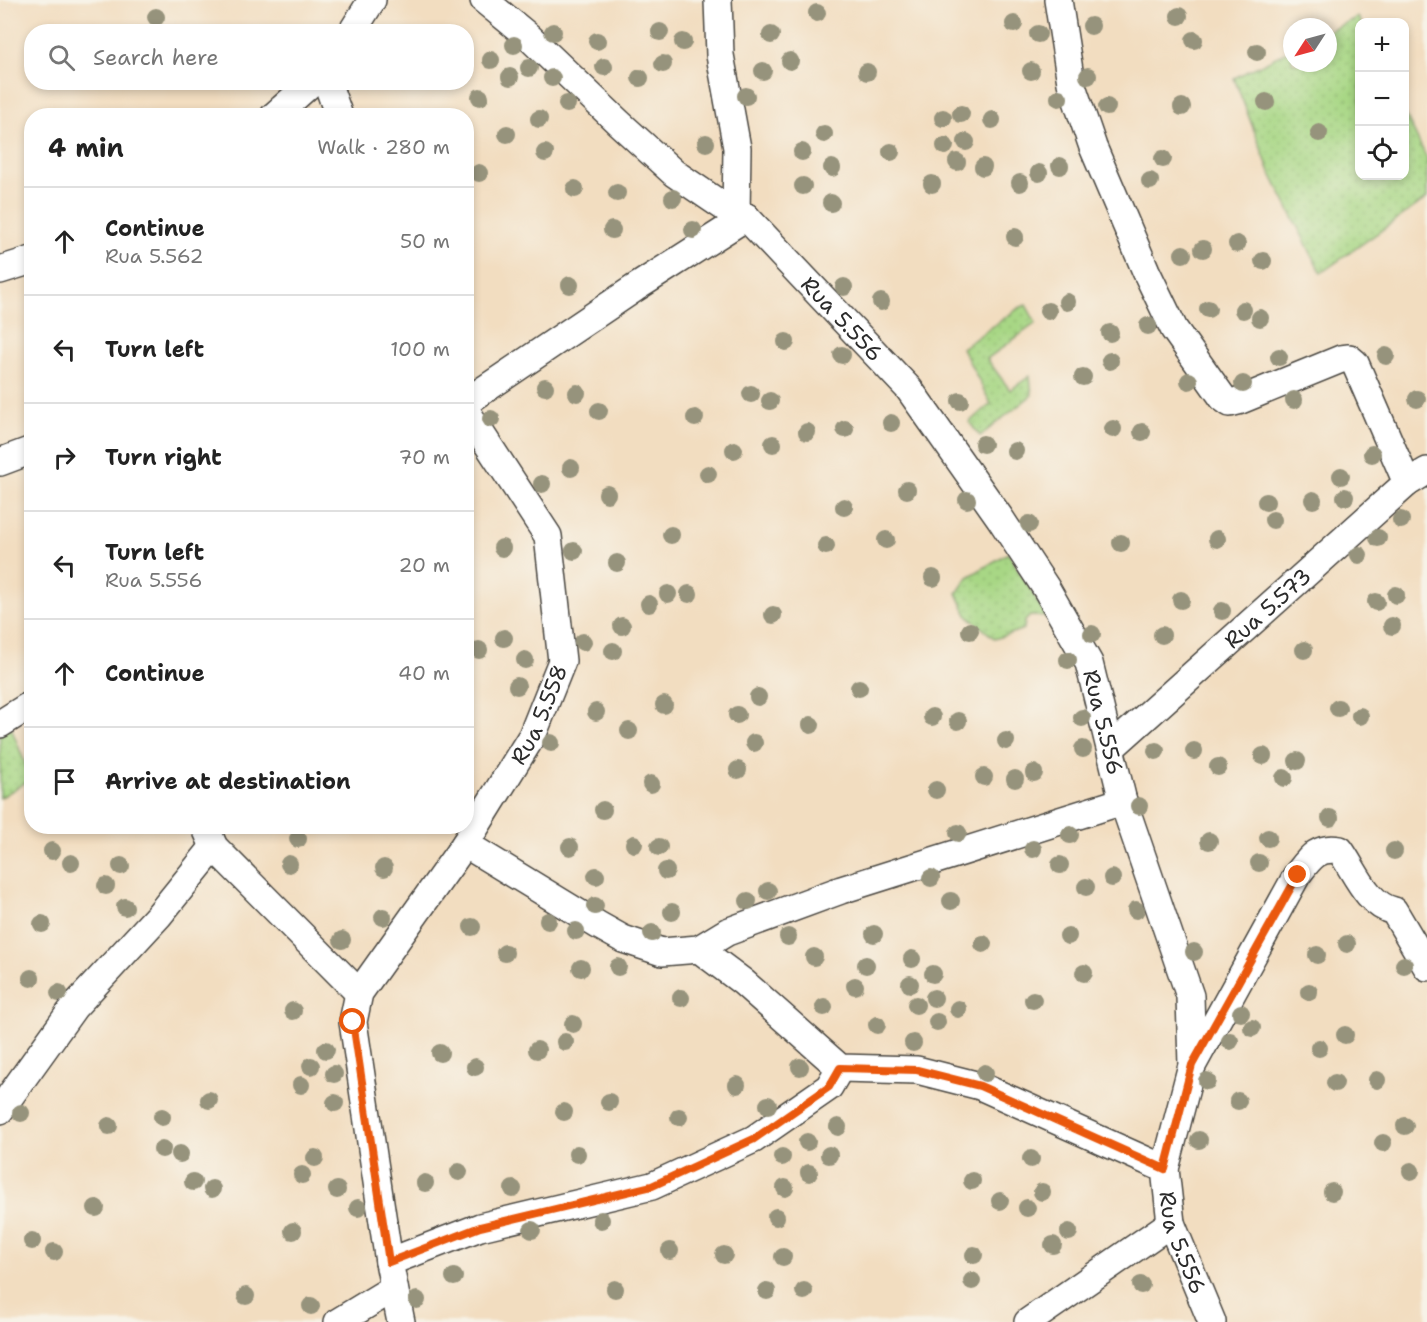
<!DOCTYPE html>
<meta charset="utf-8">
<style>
:root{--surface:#fff;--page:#f2f2f2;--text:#222;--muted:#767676;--line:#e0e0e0}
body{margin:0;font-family:"Shantell Sans",sans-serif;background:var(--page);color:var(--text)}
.controls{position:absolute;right:18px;top:18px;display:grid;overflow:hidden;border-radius:12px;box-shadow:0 3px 9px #0003}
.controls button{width:54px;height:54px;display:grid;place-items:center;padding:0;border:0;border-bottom:2px solid var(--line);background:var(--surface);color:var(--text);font:30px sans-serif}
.compass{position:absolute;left:1283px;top:18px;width:54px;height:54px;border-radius:50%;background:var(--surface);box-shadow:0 3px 9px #0003;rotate:234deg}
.stop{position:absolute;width:18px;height:18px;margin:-14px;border:4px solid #ea580c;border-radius:50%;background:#fff}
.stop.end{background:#ea580c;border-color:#fff;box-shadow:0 2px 6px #0008}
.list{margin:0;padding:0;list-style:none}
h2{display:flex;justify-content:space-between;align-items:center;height:78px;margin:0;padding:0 24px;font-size:26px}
h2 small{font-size:20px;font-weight:400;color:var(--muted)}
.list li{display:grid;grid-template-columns:39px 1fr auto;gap:18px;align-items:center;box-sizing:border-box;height:108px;padding:0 24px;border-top:2px solid var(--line)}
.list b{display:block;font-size:22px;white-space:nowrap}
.list p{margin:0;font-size:20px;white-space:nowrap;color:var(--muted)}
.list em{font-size:20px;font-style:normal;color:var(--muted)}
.icon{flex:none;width:33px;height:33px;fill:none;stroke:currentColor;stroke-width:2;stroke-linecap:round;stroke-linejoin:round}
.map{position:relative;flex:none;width:1427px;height:1322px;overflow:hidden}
.search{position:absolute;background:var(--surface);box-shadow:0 3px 9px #0003;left:24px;top:24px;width:450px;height:66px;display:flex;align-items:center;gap:15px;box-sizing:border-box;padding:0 21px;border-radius:24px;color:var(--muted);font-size:22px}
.panel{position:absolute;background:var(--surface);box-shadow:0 3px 9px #0003;left:24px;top:108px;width:450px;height:726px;border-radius:24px}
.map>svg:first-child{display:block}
</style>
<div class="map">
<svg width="1427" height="1322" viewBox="0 0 1427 1322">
<defs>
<pattern id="grass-dots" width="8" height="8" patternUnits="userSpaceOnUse" patternTransform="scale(1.5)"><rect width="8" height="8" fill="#a8d785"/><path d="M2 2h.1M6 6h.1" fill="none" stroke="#91b973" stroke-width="1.8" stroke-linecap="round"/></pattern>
</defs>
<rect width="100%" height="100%" fill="#f7f3e8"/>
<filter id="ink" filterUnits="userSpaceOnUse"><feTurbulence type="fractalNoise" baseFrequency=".0167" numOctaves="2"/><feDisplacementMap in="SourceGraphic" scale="12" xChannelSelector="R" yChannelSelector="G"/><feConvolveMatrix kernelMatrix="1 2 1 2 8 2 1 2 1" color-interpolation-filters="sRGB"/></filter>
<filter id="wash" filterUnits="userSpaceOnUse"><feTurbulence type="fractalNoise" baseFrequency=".008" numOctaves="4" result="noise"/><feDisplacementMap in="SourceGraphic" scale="24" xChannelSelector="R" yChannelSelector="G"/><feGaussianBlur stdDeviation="1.35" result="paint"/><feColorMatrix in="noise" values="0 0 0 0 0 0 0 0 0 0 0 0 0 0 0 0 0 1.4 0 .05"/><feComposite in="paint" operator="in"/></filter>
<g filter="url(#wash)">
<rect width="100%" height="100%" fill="#f2ddc0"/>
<!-- grass -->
<g fill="url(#grass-dots)" stroke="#6a8158" stroke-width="1.5">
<polygon points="1358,17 1361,22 1360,176 1404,176 1405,113 1427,159 1427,198 1321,273 1270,172 1234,78 1292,49 1292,63 1328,63 1328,31"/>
<polygon points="1026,305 1036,323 987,359 1010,390 1030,376 1032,395 980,436 969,422 991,404 962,348 1019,308"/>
<polygon points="1008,553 1047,617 1030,616 1025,621 1024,629 995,639 967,615 957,593 968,577"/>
<polygon points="11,727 31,779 0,798 0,733"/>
</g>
</g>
<g filter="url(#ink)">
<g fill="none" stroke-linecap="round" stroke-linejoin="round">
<!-- street casing -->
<g stroke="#494641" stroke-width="30">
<g id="street">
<polyline points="484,0 529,37 619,123 674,173 736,215 746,217"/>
<polyline points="718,0 720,55 737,148 736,215"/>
<polyline points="1058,0 1071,83 1093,147 1146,271 1174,329 1223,398 1230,403 1238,401 1341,359 1349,358 1355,363 1407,483"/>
<polyline points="352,32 372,0"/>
<polyline points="327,82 339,116"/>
<polyline points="274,116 312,82"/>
<path id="s1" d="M746 217 909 389 1000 518 1046 588 1089 663 1123 801 1190 996 1192 1065 1165 1169 1171 1223 1212 1322"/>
<polyline points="0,270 32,260"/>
<polyline points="466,402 635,288 746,217"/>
<polyline points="0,462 32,450"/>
<polyline points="0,724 32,704"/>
<path id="s2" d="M1111 748 1407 483 1427 471"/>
<polyline points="205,826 214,847 359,993"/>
<polyline points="465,844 598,925 623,939 662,952 699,949 727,932 841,890 1123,801"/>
<polyline points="699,949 743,982 840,1068 917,1070 980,1086 1165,1169"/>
<path d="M1193 1064 1297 875C1310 858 1317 846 1340 850 1355 871 1367 905 1394 911L1427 967"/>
<polyline points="0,1110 74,1007 159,915 214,847"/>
<polyline points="389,1262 480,1227 652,1186 754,1139 829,1087 840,1068"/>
<polyline points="338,1322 394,1288"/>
<path id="s3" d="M401 1322 389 1262 353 1022 359 993 465 844 532 736 562 661 548 536 466 411"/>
<polyline points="1028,1322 1171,1223"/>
</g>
</g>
<!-- street -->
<use href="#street" stroke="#fff" stroke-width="27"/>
</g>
<!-- trees -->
<g fill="#96937b">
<circle cx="817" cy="13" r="9"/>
<circle cx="1179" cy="16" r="9"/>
<circle cx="156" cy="17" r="9"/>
<circle cx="1014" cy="24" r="9"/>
<circle cx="1091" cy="26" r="9"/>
<circle cx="553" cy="32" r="9"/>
<circle cx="660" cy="32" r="9"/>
<circle cx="1038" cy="34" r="9"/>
<circle cx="771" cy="35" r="9"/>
<circle cx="1194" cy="40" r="9"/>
<circle cx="597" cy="41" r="9"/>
<circle cx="683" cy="42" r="9"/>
<circle cx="514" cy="45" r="9"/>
<circle cx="1257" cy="52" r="9"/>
<circle cx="491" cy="60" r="9"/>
<circle cx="790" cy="61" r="9"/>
<circle cx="663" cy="64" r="9"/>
<circle cx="604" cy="67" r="9"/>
<circle cx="529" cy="68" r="9"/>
<circle cx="763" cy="71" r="9"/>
<circle cx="1031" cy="71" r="9"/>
<circle cx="867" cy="72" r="9"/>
<circle cx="1088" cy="76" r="9"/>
<circle cx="510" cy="77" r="9"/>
<circle cx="552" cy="78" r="9"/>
<circle cx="640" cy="78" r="9"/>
<circle cx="746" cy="96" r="9"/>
<circle cx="480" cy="97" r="9"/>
<circle cx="1059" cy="98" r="9"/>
<circle cx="1266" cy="102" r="9"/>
<circle cx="567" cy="104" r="9"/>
<circle cx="1107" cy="107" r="9"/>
<circle cx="1182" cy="107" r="9"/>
<circle cx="961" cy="114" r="9"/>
<circle cx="943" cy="118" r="9"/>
<circle cx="539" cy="119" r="9"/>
<circle cx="992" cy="120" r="9"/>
<circle cx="1319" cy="133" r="9"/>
<circle cx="507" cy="134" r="9"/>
<circle cx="824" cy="134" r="9"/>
<circle cx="966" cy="142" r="9"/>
<circle cx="706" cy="143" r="9"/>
<circle cx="945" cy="146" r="9"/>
<circle cx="802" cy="152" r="9"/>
<circle cx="891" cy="152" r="9"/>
<circle cx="545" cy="153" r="9"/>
<circle cx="1163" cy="159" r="9"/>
<circle cx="957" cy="162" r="9"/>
<circle cx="1060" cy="166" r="9"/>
<circle cx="983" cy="167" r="9"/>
<circle cx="832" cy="168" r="9"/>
<circle cx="479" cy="173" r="9"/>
<circle cx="1039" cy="173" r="9"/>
<circle cx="1150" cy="181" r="9"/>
<circle cx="1020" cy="183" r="9"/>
<circle cx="932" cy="184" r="9"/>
<circle cx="803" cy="186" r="9"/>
<circle cx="575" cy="189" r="9"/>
<circle cx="617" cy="193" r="9"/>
<circle cx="673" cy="198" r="9"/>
<circle cx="831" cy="203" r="9"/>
<circle cx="612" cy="230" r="9"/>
<circle cx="693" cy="230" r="9"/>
<circle cx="1015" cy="237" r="9"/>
<circle cx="1237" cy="244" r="9"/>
<circle cx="1203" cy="249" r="9"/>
<circle cx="1183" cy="254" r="9"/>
<circle cx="1263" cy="261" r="9"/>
<circle cx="570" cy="285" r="9"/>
<circle cx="844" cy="287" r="9"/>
<circle cx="881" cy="302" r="9"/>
<circle cx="1067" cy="302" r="9"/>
<circle cx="1208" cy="309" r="9"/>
<circle cx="1243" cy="310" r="9"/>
<circle cx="1048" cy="311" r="9"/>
<circle cx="1260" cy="318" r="9"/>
<circle cx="1148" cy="326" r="9"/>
<circle cx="1110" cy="333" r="9"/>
<circle cx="786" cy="342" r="9"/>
<circle cx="842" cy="355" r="9"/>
<circle cx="1386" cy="356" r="9"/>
<circle cx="1279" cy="357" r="9"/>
<circle cx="1110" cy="361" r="9"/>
<circle cx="1083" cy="377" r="9"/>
<circle cx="1189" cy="381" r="9"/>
<circle cx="1243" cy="384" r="9"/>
<circle cx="545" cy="387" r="9"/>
<circle cx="577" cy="393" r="9"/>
<circle cx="751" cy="394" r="9"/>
<circle cx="1417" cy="399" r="9"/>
<circle cx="1294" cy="400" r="9"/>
<circle cx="770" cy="401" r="9"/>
<circle cx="960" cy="401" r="9"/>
<circle cx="599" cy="411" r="9"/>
<circle cx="695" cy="418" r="9"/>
<circle cx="491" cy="419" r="9"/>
<circle cx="891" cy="423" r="9"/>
<circle cx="845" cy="429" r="9"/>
<circle cx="1113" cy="429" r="9"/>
<circle cx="807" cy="432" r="9"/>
<circle cx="1142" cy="432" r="9"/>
<circle cx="773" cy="444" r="9"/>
<circle cx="983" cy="444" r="9"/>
<circle cx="734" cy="450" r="9"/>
<circle cx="1015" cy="451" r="9"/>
<circle cx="1372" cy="454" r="9"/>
<circle cx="571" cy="468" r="9"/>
<circle cx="708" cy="474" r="9"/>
<circle cx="1341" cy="476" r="9"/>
<circle cx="542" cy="484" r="9"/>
<circle cx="907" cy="490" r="9"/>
<circle cx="607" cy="494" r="9"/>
<circle cx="1345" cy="497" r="9"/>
<circle cx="967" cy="500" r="9"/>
<circle cx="1313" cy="500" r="9"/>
<circle cx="1266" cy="502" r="9"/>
<circle cx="844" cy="507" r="9"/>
<circle cx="1273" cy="520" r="9"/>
<circle cx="1401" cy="520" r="9"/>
<circle cx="1029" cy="524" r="9"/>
<circle cx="671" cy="535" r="9"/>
<circle cx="1378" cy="538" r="9"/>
<circle cx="1217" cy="539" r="9"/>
<circle cx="886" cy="540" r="9"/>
<circle cx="1121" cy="543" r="9"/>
<circle cx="826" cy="546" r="9"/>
<circle cx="502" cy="548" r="9"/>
<circle cx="574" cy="551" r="9"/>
<circle cx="1359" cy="555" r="9"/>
<circle cx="617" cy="563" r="9"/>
<circle cx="933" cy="578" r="9"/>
<circle cx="668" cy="594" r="9"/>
<circle cx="689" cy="594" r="9"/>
<circle cx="1396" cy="595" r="9"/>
<circle cx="1181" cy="600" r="9"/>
<circle cx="1376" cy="602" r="9"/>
<circle cx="649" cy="604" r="9"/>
<circle cx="1222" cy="611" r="9"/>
<circle cx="773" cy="615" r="9"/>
<circle cx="622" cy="626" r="9"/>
<circle cx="1392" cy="626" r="9"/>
<circle cx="970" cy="631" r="9"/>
<circle cx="1092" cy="634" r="9"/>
<circle cx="1162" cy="635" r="9"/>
<circle cx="504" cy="638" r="9"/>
<circle cx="583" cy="642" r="9"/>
<circle cx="479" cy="650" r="9"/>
<circle cx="1304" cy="650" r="9"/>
<circle cx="613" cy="651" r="9"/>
<circle cx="525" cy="660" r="9"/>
<circle cx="1068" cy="660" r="9"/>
<circle cx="517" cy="686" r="9"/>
<circle cx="859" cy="688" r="9"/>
<circle cx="758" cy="697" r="9"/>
<circle cx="664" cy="705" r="9"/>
<circle cx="1338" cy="708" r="9"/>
<circle cx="596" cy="712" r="9"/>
<circle cx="737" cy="715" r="9"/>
<circle cx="1360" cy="716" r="9"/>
<circle cx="932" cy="717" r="9"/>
<circle cx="1082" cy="718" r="9"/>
<circle cx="958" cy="721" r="9"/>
<circle cx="811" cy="725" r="9"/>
<circle cx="629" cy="731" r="9"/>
<circle cx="1006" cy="741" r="9"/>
<circle cx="551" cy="743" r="9"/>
<circle cx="754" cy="743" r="9"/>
<circle cx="1083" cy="749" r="9"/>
<circle cx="1156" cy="751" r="9"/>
<circle cx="1194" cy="751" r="9"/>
<circle cx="1263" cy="756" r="9"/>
<circle cx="1297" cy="761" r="9"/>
<circle cx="1218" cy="767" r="9"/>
<circle cx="738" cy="770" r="9"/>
<circle cx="1034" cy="773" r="9"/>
<circle cx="984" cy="777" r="9"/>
<circle cx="1284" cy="778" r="9"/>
<circle cx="1015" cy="779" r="9"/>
<circle cx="651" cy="784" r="9"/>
<circle cx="936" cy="790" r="9"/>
<circle cx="1139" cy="806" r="9"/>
<circle cx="603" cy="810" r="9"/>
<circle cx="1330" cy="818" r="9"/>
<circle cx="958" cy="833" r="9"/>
<circle cx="1070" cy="835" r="9"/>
<circle cx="1268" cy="838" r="9"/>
<circle cx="298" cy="839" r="9"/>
<circle cx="1209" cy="841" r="9"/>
<circle cx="634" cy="844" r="9"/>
<circle cx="570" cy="847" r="9"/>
<circle cx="659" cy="847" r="9"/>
<circle cx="1033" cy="849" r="9"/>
<circle cx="52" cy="851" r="9"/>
<circle cx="1394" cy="851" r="9"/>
<circle cx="71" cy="863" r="9"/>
<circle cx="1259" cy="863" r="9"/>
<circle cx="289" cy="864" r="9"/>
<circle cx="1060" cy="865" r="9"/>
<circle cx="121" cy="866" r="9"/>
<circle cx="384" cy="868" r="9"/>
<circle cx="666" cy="871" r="9"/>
<circle cx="596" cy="876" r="9"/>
<circle cx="931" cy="878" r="9"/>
<circle cx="1112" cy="878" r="9"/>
<circle cx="106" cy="886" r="9"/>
<circle cx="1086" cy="887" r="9"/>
<circle cx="768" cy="891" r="9"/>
<circle cx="748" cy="901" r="9"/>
<circle cx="951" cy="901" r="9"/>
<circle cx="595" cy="906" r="9"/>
<circle cx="125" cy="907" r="9"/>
<circle cx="1136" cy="910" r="9"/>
<circle cx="672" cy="912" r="9"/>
<circle cx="383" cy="917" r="9"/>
<circle cx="548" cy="921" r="9"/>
<circle cx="42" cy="924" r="9"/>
<circle cx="472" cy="927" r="9"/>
<circle cx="576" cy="931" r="9"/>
<circle cx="652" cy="933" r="9"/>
<circle cx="874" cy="934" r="9"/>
<circle cx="1068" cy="936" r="9"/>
<circle cx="788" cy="937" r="9"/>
<circle cx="342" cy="940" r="9"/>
<circle cx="983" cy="944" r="9"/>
<circle cx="1347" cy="944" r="9"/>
<circle cx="1194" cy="952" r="9"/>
<circle cx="505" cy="953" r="9"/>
<circle cx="1317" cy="955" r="9"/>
<circle cx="814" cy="957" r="9"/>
<circle cx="912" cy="959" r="9"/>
<circle cx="866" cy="965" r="9"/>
<circle cx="1404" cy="965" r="9"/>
<circle cx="618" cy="967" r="9"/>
<circle cx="581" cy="968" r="9"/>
<circle cx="1084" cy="973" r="9"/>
<circle cx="933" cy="974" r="9"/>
<circle cx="31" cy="978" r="9"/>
<circle cx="910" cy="984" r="9"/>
<circle cx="855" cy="986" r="9"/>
<circle cx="1309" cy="992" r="9"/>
<circle cx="59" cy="993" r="9"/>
<circle cx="681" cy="998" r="9"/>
<circle cx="934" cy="998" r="9"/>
<circle cx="1033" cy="1000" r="9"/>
<circle cx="916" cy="1005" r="9"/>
<circle cx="824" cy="1007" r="9"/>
<circle cx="958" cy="1009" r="9"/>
<circle cx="293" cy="1011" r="9"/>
<circle cx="1241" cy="1013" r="9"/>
<circle cx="937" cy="1022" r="9"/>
<circle cx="573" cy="1024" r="9"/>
<circle cx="877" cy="1025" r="9"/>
<circle cx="1252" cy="1028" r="9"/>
<circle cx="1345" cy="1035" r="9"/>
<circle cx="1230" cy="1041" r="9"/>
<circle cx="565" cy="1042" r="9"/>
<circle cx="913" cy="1043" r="9"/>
<circle cx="1319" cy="1048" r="9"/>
<circle cx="326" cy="1050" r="9"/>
<circle cx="537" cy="1050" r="9"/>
<circle cx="440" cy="1053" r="9"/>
<circle cx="311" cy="1066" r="9"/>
<circle cx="475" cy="1067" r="9"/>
<circle cx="800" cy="1067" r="9"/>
<circle cx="985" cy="1073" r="9"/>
<circle cx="334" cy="1074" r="9"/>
<circle cx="1377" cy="1080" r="9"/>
<circle cx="1207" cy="1081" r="9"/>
<circle cx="1335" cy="1083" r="9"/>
<circle cx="301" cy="1085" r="9"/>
<circle cx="737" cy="1085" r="9"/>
<circle cx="209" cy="1100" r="9"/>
<circle cx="1238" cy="1101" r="9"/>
<circle cx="609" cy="1102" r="9"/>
<circle cx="335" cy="1103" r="9"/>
<circle cx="768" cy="1105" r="9"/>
<circle cx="564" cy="1112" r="9"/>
<circle cx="21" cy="1113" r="9"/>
<circle cx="162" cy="1117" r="9"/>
<circle cx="679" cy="1117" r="9"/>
<circle cx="109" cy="1126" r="9"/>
<circle cx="1405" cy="1126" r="9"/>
<circle cx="838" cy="1127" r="9"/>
<circle cx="1199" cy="1140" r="9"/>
<circle cx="807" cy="1142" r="9"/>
<circle cx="1383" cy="1143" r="9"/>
<circle cx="162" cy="1149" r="9"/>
<circle cx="180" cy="1154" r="9"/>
<circle cx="577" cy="1154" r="9"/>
<circle cx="829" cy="1155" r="9"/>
<circle cx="782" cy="1157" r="9"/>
<circle cx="315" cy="1158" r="9"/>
<circle cx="1031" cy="1159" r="9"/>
<circle cx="1411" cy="1171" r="9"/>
<circle cx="459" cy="1172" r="9"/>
<circle cx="809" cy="1173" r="9"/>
<circle cx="302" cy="1175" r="9"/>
<circle cx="972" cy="1181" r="9"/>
<circle cx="193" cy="1182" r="9"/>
<circle cx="425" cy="1183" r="9"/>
<circle cx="785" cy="1188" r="9"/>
<circle cx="212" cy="1189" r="9"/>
<circle cx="513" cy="1189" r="9"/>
<circle cx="337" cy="1190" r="9"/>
<circle cx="1042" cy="1192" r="9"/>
<circle cx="1332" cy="1192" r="9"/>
<circle cx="1000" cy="1201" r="9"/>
<circle cx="96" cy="1208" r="9"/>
<circle cx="358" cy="1208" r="9"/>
<circle cx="1027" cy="1208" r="9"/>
<circle cx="776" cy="1217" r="9"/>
<circle cx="601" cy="1220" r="9"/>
<circle cx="532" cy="1230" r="9"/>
<circle cx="293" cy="1231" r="9"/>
<circle cx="1069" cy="1232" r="9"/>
<circle cx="32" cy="1241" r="9"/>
<circle cx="1053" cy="1245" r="9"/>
<circle cx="670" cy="1251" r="9"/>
<circle cx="54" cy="1252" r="9"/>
<circle cx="724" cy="1255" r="9"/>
<circle cx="974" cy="1255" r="9"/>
<circle cx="783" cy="1257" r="9"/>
<circle cx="454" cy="1277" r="9"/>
<circle cx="972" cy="1281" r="9"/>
<circle cx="1141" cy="1285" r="9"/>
<circle cx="615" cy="1289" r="9"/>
<circle cx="767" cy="1291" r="9"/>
<circle cx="804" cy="1291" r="9"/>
<circle cx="246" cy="1296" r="9"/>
<circle cx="417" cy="1300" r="9"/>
<circle cx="311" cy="1306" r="9"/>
</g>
</g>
<g fill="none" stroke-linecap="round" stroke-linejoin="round" filter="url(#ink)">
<!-- route -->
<polyline stroke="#ea580c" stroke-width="8" points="353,1022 389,1262 480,1227 652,1186 754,1139 829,1087 840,1068 917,1070 980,1086 1165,1169 1192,1065 1298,875"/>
</g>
<g text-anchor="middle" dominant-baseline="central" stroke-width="4.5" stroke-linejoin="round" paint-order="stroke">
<!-- street labels -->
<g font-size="22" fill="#2b2b2b" stroke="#f7f3e8">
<text stroke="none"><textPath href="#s1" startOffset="140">Rua 5.556</textPath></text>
<text stroke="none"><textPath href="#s2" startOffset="210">Rua 5.573</textPath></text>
<text stroke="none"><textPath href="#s3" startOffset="666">Rua 5.558</textPath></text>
<text stroke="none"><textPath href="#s1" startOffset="626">Rua 5.556</textPath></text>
<text stroke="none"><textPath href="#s1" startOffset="1166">Rua 5.556</textPath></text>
</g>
</g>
</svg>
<div class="controls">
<button>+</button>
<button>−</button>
<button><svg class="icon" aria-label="locate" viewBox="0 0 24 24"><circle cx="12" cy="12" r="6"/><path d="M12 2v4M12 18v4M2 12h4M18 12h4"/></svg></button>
</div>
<svg class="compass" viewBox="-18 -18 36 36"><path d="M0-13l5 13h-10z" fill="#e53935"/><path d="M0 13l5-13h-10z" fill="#767676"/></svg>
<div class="stop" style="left:353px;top:1022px"></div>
<div class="stop end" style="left:1298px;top:875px"></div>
<div class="search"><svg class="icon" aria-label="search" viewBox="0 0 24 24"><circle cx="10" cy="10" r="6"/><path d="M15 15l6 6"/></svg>Search here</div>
<section class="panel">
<h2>4 min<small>Walk · 280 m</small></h2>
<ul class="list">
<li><svg class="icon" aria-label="ahead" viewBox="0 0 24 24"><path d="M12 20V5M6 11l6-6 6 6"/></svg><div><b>Continue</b><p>Rua 5.562</p></div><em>50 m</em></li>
<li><svg class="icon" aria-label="left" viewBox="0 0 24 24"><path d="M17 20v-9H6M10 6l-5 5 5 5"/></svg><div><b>Turn left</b></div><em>100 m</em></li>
<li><svg class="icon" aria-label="right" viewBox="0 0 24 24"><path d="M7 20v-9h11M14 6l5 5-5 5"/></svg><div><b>Turn right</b></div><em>70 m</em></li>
<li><svg class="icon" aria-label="left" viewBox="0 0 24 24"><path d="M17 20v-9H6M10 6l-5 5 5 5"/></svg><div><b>Turn left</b><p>Rua 5.556</p></div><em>20 m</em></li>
<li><svg class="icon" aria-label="ahead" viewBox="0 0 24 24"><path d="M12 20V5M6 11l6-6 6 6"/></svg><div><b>Continue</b></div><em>40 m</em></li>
<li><svg class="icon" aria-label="arrive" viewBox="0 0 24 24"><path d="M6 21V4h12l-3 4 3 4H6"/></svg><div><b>Arrive at destination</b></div></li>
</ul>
</section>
</div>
